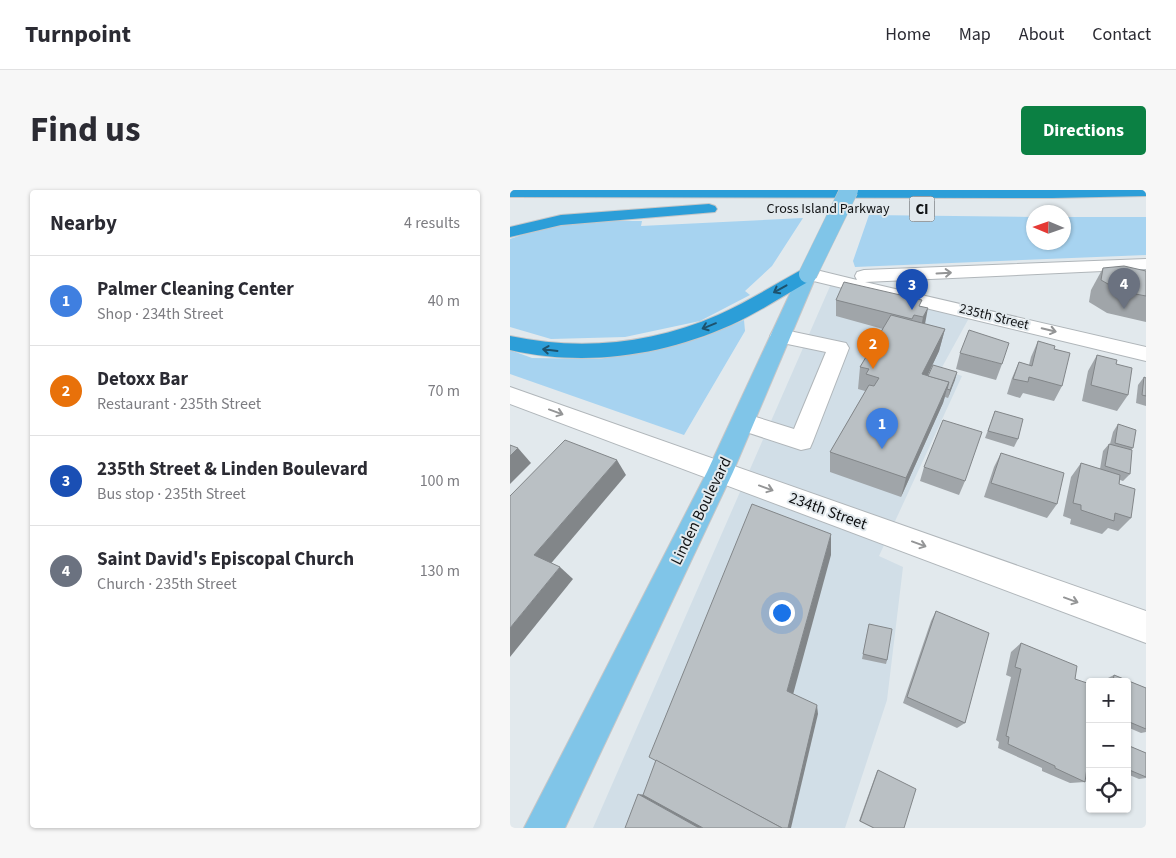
<!DOCTYPE html>
<meta charset="utf-8">
<style>
:root{--surface:#fff;--page:#f7f7f7;--text:#2b2b33;--muted:#7c7c81;--line:#e1e1e2;--accent:#0b8043}
body{margin:0;font-family:"Source Sans 3",sans-serif;background:var(--page);color:var(--text)}
.controls{position:absolute;right:15px;bottom:15px;display:grid;overflow:hidden;border-radius:5px;box-shadow:0 1px 4px #0004}
.controls button{width:45px;height:45px;display:grid;place-items:center;padding:0;border:0;border-bottom:1px solid var(--line);background:var(--surface);color:var(--text);font:25px sans-serif}
.compass{position:absolute;left:516px;top:15px;width:45px;height:45px;border-radius:50%;background:var(--surface);box-shadow:0 1px 4px #0004;rotate:272deg}
.you{position:absolute;left:271px;top:422px;width:18px;height:18px;margin:-12px;border:4px solid #fff;border-radius:50%;background:#1a73e8;box-shadow:0 0 0 8px #1a73e833}
.badge{display:grid;place-items:center;width:32px;height:32px;border-radius:50%;background:var(--accent);color:#fff;font-size:16px;font-weight:700}
.pin{position:absolute;translate:-50% -41px;filter:drop-shadow(0 1px 2px #0008)}
.pin::after{content:'';position:absolute;top:26px;width:18px;height:15px;background:inherit;clip-path:polygon(0 0,100% 0,50% 100%)}
.list{margin:0;padding:0;list-style:none}
h2{display:flex;justify-content:space-between;align-items:center;height:65px;margin:0;padding:0 20px;font-size:21px}
h2 small{font-size:16px;font-weight:400;color:var(--muted)}
.list li{display:grid;grid-template-columns:32px 1fr auto;gap:15px;align-items:center;box-sizing:border-box;height:90px;padding:0 20px;border-top:1px solid var(--line)}
.list b{display:block;font-size:19px;white-space:nowrap}
.list p{margin:0;font-size:16px;white-space:nowrap;color:var(--muted)}
.list em{font-size:16px;font-style:normal;color:var(--muted)}
.icon{flex:none;width:28px;height:28px;fill:none;stroke:currentColor;stroke-width:2;stroke-linecap:round;stroke-linejoin:round}
.map{position:relative;flex:none;width:636px;height:638px;overflow:hidden;border-radius:5px}
header{display:flex;align-items:center;gap:30px;box-sizing:border-box;height:70px;padding:0 25px;background:var(--surface);border-bottom:1px solid var(--line)}
header strong{font-size:24px}
nav{display:flex;gap:28px;margin-inline-start:auto;font-size:18px}
.intro{display:flex;align-items:center;justify-content:space-between;box-sizing:border-box;height:120px;padding:0 30px}
h1{margin:0;font-size:35px}
.button{padding:12px 22px;border-radius:5px;background:var(--accent);color:#fff;font-size:18px;font-weight:700}
main{display:flex;gap:30px;padding:0 30px}
aside{flex:1;background:var(--surface);border-radius:5px;box-shadow:0 1px 4px #0004}
.map>svg:first-child{display:block}
</style>
<header>
<strong>Turnpoint</strong>
<nav><a>Home</a><a>Map</a><a>About</a><a>Contact</a></nav>
</header>
<div class="intro"><h1>Find us</h1><a class="button">Directions</a></div>
<main>
<aside>
<h2>Nearby<small>4 results</small></h2>
<ul class="list">
<li><span class="badge" style="background:#3f7fe0">1</span><div><b>Palmer Cleaning Center</b><p>Shop · 234th Street</p></div><em>40 m</em></li>
<li><span class="badge" style="background:#e8710a">2</span><div><b>Detoxx Bar</b><p>Restaurant · 235th Street</p></div><em>70 m</em></li>
<li><span class="badge" style="background:#1a4fb4">3</span><div><b>235th Street &amp; Linden Boulevard</b><p>Bus stop · 235th Street</p></div><em>100 m</em></li>
<li><span class="badge" style="background:#6b7280">4</span><div><b>Saint David's Episcopal Church</b><p>Church · 235th Street</p></div><em>130 m</em></li>
</ul>
</aside>
<div class="map">
<svg width="636" height="638" viewBox="0 0 636 638">
<rect width="100%" height="100%" fill="#e2e9ed"/>
<!-- built -->
<polygon fill="#d1dee7" points="321,94 459,128 431,179 452,186 369,366 393,377 377,510 335,638 83,638"/>
<!-- green -->
<g fill="#a7d3f0">
<polygon points="359,25 523,27 524,52 554,52 554,27 636,27 636,65 345,77 343,71"/>
<polygon points="293,28 262,76 235,101 240,105 190,131 115,147 41,149 0,137 0,49 35,37 73,31 132,31 131,36"/>
<polygon points="234,130 235,141 174,245 0,184 0,160 22,168 90,169 191,148"/>
</g>
<g fill="none" stroke-linecap="round" stroke-linejoin="round">
<!-- minor casing -->
<g stroke="#b0b6ba" stroke-width="2">
<g id="minor">
<polygon points="636,69 636,79 355,92 636,157 636,171 291,88 289,84 291,80 298,78 347,90 345,86 347,82 354,80"/>
<polygon points="270,139 336,153 339,158 303,251 300,258 291,260 224,238 221,232 224,226 233,223 284,239 316,162 263,151 260,146 263,141"/>
<polygon points="0,197 636,421 636,453 0,214"/>
</g>
</g>
<!-- major casing -->
<g stroke="#c6c6c7" stroke-width="2">
<polygon id="major" points="298,78 305,80 307,84 223,282 55,638 14,638 197,282 289,84 291,80"/>
</g>
<!-- highway casing -->
<g stroke="#c6c6c7" stroke-width="2">
<g id="highway">
<polygon points="0,0 636,0 636,6 542,8 0,7"/>
<polygon points="199,14 205,16 207,19 205,22 51,35 0,47 0,37 51,25"/>
<path d="M298 78 305 80 307 84 305 88C277 103 250 122 221 135 151 166 75 177 0 160V146C70 161 142 154 208 125 237 112 264 95 291 80Z"/>
</g>
</g>
<!-- minor -->
<use href="#minor" fill="#fff" fill-rule="evenodd"/>
<!-- major -->
<use href="#major" fill="#80c5e8" fill-rule="evenodd"/>
<!-- highway -->
<use href="#highway" fill="#2c9ed8" fill-rule="evenodd"/>
<!-- major-bridge casing -->
<g stroke="#c6c6c7" stroke-width="19" stroke-linecap="butt">
<polyline id="major-bridge" points="298,84 339,0"/>
</g>
<!-- major-bridge -->
<use href="#major-bridge" stroke="#80c5e8" stroke-width="18"/>
</g>
<!-- wall -->
<g fill="#a0a5a9">
<polygon points="593,78 636,81 636,132 597,123 579,112 581,100"/>
<polygon points="326,110 411,116 415,134 435,139 429,161 417,186 447,182 438,208 435,207 433,213 391,307 320,282 320,262 355,202 355,201 348,199 350,177 373,139 326,126"/>
<polygon points="528,151 544,159 552,196 544,211 513,203 510,208 497,204 502,188 509,172 519,175 521,167"/>
<polygon points="450,163 492,174 486,190 446,179"/>
<polygon points="587,165 606,174 618,205 607,221 572,211 578,181"/>
<polygon points="634,187 636,188 636,216 626,213 628,195"/>
<polygon points="485,221 508,249 504,257 475,248"/>
<polygon points="608,234 623,258 621,260 620,284 613,291 610,290 609,294 621,328 608,341 598,338 592,344 560,334 561,329 553,326 561,287 571,273 590,279 593,261 599,254 600,254 603,242"/>
<polygon points="491,263 547,314 537,328 474,307 484,277"/>
<polygon points="414,277 455,291 449,305 410,291"/>
<polygon points="426,421 455,533 447,538 393,513 421,431"/>
<polygon points="359,434 377,470 376,474 352,469"/>
<polygon points="511,453 565,489 575,592 560,593 532,581 532,578 488,558 489,552 486,550 501,487 496,485 501,462"/>
<polygon points="604,485 636,498 636,542 631,543 617,537 617,492 595,492 596,489"/>
<polygon points="617,555 636,563 636,588 629,589 617,584"/>
<polygon points="368,580 363,638 349,631 367,581"/>
</g>
<!-- shaded-wall -->
<g fill="#828689">
<polygon points="418,118 415,134 410,143 413,127"/>
<polygon points="435,139 429,161 408,206 412,184"/>
<polygon points="447,182 445,190 438,208 440,200"/>
<polygon points="439,192 433,213 391,307 396,288"/>
<polygon points="8,258 21,273 0,294 0,266"/>
<polygon points="107,270 116,285 38,377 24,365"/>
<polygon points="321,344 321,365 281,512 277,501"/>
<polygon points="50,377 63,389 0,467 0,438"/>
<polygon points="307,515 308,524 281,638 275,638"/>
<polygon points="128,604 144,606 202,638 189,638"/>
</g>
<!-- building -->
<g fill="#bac0c4" stroke="#828689">
<polygon points="614,76 636,81 636,106 610,101 591,90 593,78"/>
<polygon points="334,92 412,110 409,116 418,118 413,127 404,125 402,129 326,110"/>
<polygon points="381,125 435,139 412,184 439,192 396,288 320,262 359,195 364,196 369,188 356,184 359,179 350,177"/>
<polygon points="459,140 499,153 492,174 450,163"/>
<polygon points="528,151 545,156 544,159 560,163 552,196 519,187 518,192 503,189 509,172 522,176"/>
<polygon points="587,165 607,170 606,174 622,178 618,205 581,195"/>
<polygon points="423,175 447,182 440,200 437,199 439,192 418,186"/>
<polygon points="634,187 636,188 636,206 632,205"/>
<polygon points="485,221 513,229 508,249 478,241"/>
<polygon points="433,230 472,242 455,291 414,277"/>
<polygon points="608,234 626,240 623,258 605,253"/>
<polygon points="55,250 107,270 24,365 50,377 0,438 0,306"/>
<polygon points="599,254 622,260 620,284 595,276"/>
<polygon points="0,255 8,258 0,266"/>
<polygon points="491,263 554,283 547,314 481,293"/>
<polygon points="571,273 610,285 609,294 625,299 621,328 605,323 604,331 571,320 571,315 563,313"/>
<polygon points="242,314 321,344 277,501 307,515 278,638 272,638 139,567"/>
<polygon points="426,421 479,443 455,533 397,507"/>
<polygon points="359,434 382,439 377,470 353,464"/>
<polygon points="511,453 567,476 565,489 580,494 580,556 575,592 545,578 545,576 498,554 499,547 496,546 511,479 505,477"/>
<polygon points="604,485 636,498 636,539 617,531 617,492 603,492"/>
<polygon points="617,555 636,563 636,587 617,579"/>
<polygon points="146,570 272,638 193,638 133,605"/>
<polygon points="368,580 406,599 394,638 364,638 350,631"/>
<polygon points="128,604 189,638 115,638"/>
</g>
<!-- one-way arrows -->
<defs><path id="oneway-shaft" d="M-6 0H5M1.5-3L5.5 0L1.5 3" fill="none" stroke-width="1.6" stroke-linecap="round" stroke-linejoin="round" transform="scale(1.25)"/></defs>
<g stroke="#949596">
<use href="#oneway-shaft" transform="translate(434 83) rotate(-3)"/>
<use href="#oneway-shaft" transform="translate(539 140) rotate(13)"/>
<use href="#oneway-shaft" transform="translate(46 222) rotate(20)"/>
<use href="#oneway-shaft" transform="translate(256 298) rotate(20)"/>
<use href="#oneway-shaft" transform="translate(409 354) rotate(20)"/>
<use href="#oneway-shaft" transform="translate(561 410) rotate(20)"/>
</g>
<g stroke="#1d526d">
<use href="#oneway-shaft" transform="translate(270 99) rotate(151)"/>
<use href="#oneway-shaft" transform="translate(199 136) rotate(158)"/>
<use href="#oneway-shaft" transform="translate(40 160) rotate(-173)"/>
</g>
<g text-anchor="middle" dominant-baseline="central" stroke-width="4" stroke-linejoin="round" paint-order="stroke">
<!-- far-street labels -->
<g font-size="14" fill="#111315" stroke="#e2e9ed">
<text x="318" y="19">Cross Island Parkway</text>
<text transform="translate(484 127) rotate(14)">235th Street</text>
</g>
<!-- shield labels -->
<rect fill="#e2e9ed" stroke="#505356" stroke-width="1" x="399.5" y="6.5" width="25" height="25" rx="4"/>
<g font-size="15" font-weight="bold" fill="#111315">
<text x="412" y="19">CI</text>
</g>
<!-- street labels -->
<g font-size="16" fill="#111315" stroke="#e2e9ed">
<text transform="translate(191 321) rotate(-64)">Linden Boulevard</text>
<text transform="translate(318 321) rotate(20)">234th Street</text>
</g>
</g>
</svg>
<div class="controls">
<button>+</button>
<button>−</button>
<button><svg class="icon" aria-label="locate" viewBox="0 0 24 24"><circle cx="12" cy="12" r="6"/><path d="M12 2v4M12 18v4M2 12h4M18 12h4"/></svg></button>
</div>
<svg class="compass" viewBox="-18 -18 36 36"><path d="M0-13l5 13h-10z" fill="#e53935"/><path d="M0 13l5-13h-10z" fill="#7c7c81"/></svg>
<div class="you"></div>
<div class="pin badge" style="left:372px;top:259px;background:#3f7fe0">1</div>
<div class="pin badge" style="left:363px;top:179px;background:#e8710a">2</div>
<div class="pin badge" style="left:402px;top:120px;background:#1a4fb4">3</div>
<div class="pin badge" style="left:614px;top:119px;background:#6b7280">4</div>
</div>
</main>
